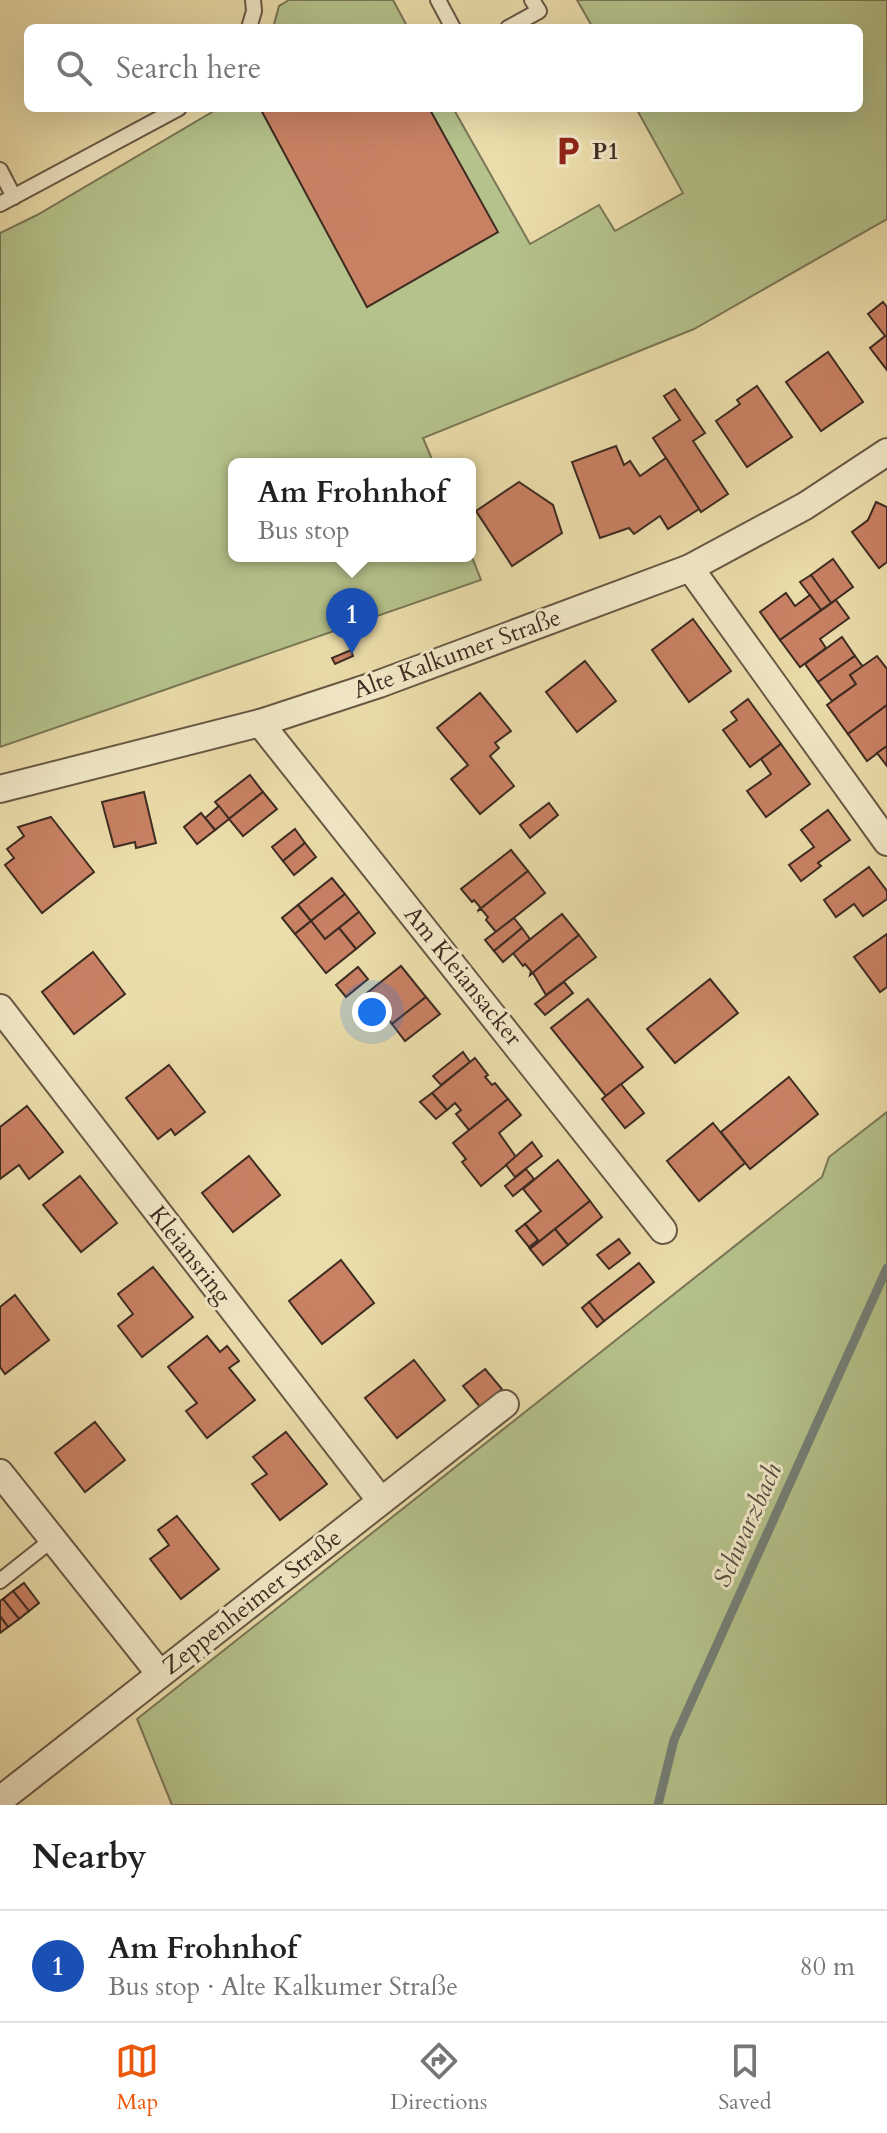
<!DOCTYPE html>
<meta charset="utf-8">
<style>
:root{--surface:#fff;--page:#f2f2f2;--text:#222;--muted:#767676;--line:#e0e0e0;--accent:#ea580c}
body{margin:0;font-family:Cardo,serif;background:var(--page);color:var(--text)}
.you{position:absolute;left:372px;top:1012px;width:28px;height:28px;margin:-20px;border:6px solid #fff;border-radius:50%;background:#1a73e8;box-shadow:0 0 0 12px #1a73e833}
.badge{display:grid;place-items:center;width:52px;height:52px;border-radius:50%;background:var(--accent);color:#fff;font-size:26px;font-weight:700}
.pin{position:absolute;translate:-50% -66px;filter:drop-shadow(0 2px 4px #0008)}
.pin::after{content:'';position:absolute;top:42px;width:28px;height:24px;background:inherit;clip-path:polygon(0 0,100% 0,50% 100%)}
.popup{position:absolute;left:228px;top:458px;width:248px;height:104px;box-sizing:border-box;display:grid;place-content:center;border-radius:12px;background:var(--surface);filter:drop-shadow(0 2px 6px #0005);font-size:26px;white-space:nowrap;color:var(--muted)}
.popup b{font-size:30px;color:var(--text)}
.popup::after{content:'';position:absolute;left:50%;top:100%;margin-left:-16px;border:16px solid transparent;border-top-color:var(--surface)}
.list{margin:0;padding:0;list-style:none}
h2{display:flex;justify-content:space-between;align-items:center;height:104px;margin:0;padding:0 32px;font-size:34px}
h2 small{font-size:26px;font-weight:400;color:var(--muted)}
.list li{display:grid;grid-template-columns:52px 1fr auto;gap:24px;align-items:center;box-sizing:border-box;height:112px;padding:0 32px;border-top:2px solid var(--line)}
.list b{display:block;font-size:30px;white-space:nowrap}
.list p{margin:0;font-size:26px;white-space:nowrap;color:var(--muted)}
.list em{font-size:26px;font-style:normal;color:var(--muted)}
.icon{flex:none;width:44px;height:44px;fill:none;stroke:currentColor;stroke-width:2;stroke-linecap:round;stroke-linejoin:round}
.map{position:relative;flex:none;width:887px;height:1805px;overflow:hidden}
.search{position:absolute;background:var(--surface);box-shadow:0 8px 32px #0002;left:24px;right:24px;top:24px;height:88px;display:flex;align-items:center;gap:20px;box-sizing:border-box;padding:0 28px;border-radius:12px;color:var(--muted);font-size:30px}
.sheet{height:216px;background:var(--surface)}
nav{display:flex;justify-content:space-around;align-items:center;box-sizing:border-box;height:112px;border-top:2px solid var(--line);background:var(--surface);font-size:22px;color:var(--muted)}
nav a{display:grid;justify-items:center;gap:4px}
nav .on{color:var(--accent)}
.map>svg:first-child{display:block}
</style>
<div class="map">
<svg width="887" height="1805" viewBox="0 0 887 1805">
<rect width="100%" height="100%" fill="#ebddab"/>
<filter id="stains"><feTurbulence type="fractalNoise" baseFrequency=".0025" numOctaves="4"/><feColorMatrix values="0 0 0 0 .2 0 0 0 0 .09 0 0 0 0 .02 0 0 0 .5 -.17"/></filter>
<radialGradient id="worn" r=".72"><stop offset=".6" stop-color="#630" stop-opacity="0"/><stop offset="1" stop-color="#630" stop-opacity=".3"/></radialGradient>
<!-- green -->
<g fill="#b5c28b" stroke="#7a7656" stroke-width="2">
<polygon points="289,0 393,0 408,28 273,28 279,6"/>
<polygon points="577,0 887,0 887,219 694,329 423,438 434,464 234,464 234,556 470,556 470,552 481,580 0,747 0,233 37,215 219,108 453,108 530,244 599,205 615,231 683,193 636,108 859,108 859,28 593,28"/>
<polygon points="887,1112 887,1805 172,1805 137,1719 822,1177 829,1157"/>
</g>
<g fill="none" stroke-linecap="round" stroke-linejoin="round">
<!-- stream -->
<polyline stroke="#758178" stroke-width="9" points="658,1805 674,1740 887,1268"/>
</g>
<!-- building -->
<g fill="#c98164" stroke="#3e2b21" stroke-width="2">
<polygon points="260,108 429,108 498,232 367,307"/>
<polygon points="883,302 887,307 887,370 870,348 885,336 868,314"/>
<polygon points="828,352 863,402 821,431 786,382"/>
<polygon points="757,386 792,437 747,467 716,421 740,404 737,400"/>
<polygon points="675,389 705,433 693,441 728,494 701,512 653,438 680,420 664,396"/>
<polygon points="616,446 624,465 630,461 640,476 666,458 699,509 668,529 660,516 634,534 629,528 600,538 572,462"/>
<polygon points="519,482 553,505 562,533 512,566 476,511"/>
<polygon points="876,502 887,507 887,562 879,568 852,532 868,520"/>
<polygon points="833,559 853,587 831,603 811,575"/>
<polygon points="811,575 831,603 821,610 800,582"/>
<polygon points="786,593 795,606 810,595 821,610 780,640 760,612"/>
<polygon points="836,600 849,618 820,639 826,648 800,667 780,640"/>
<polygon points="693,619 731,671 689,702 652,650"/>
<polygon points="842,637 855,656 818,682 805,664"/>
<polygon points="351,650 353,656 335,664 332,658"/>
<polygon points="855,656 863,667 850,675 856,684 832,701 818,682"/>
<polygon points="877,656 887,669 887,705 848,734 827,705 856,684 850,675"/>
<polygon points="585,661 616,701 577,732 546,692"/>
<polygon points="480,693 511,731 495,743 499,748 490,756 514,786 480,814 451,779 468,765 437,728"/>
<polygon points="748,699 781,744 750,767 723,730 737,720 731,712"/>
<polygon points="887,705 887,746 867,761 848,734"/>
<polygon points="781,744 810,784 766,817 747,791 771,774 761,759"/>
<polygon points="887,746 887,766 877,753"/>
<polygon points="250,775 263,792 229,819 215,802"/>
<polygon points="144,792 156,843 136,848 135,842 114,847 102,802"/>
<polygon points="263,792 277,809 243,836 229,819"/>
<polygon points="549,803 558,815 530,838 520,825"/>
<polygon points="219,806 229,819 215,830 205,818"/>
<polygon points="828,810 850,840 818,863 821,866 801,881 789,865 814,847 801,830"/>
<polygon points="201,813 215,830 197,844 184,827"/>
<polygon points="51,817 94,872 42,913 5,865 14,858 7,849 24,836 18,827"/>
<polygon points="295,829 305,843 283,861 272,847"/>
<polygon points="305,843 316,857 294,875 283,861"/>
<polygon points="511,850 528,871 479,910 480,907 474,900 472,902 461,889"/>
<polygon points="869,867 887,891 887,899 863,916 854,904 836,917 824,900"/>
<polygon points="528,871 545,893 496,932 486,920 488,917 482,910 479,910"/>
<polygon points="332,878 345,894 311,921 298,905"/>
<polygon points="345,894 359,912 325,939 311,921"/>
<polygon points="298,905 311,921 295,934 282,918"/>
<polygon points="359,912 375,933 356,949 339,928"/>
<polygon points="562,914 579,935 530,975 531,971 525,964 523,966 513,953"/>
<polygon points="514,918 522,928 494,951 485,940"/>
<polygon points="311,921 325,939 339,928 356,949 326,973 295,934"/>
<polygon points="522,928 530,939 503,962 494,951"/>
<polygon points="887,934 887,987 880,992 854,957"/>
<polygon points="579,935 596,957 546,995 533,973 530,975"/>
<polygon points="93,952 125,994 74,1034 42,992"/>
<polygon points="401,966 426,997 392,1024 367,993"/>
<polygon points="358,967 368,979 346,997 336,985"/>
<polygon points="710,979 738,1013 675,1063 647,1029"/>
<polygon points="564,982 573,993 545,1015 535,1004"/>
<polygon points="426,997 440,1014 405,1041 392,1024"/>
<polygon points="588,999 643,1067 606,1096 551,1028"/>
<polygon points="463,1052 470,1062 441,1085 433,1076"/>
<polygon points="475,1058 488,1075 485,1077 492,1085 495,1083 508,1099 469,1130 456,1114 461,1110 455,1103 447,1110 432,1093"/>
<polygon points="169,1065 205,1112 175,1135 171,1129 158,1139 126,1098"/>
<polygon points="789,1077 818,1114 750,1169 721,1132"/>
<polygon points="621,1084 644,1113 625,1128 602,1099"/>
<polygon points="432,1093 447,1110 436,1119 420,1102"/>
<polygon points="508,1099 521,1115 499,1133 516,1157 481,1186 462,1162 466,1159 453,1143"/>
<polygon points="27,1106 63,1152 29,1179 19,1165 0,1179 0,1127"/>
<polygon points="713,1123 745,1163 699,1201 667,1161"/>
<polygon points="532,1142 542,1156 515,1177 506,1165"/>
<polygon points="249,1156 280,1195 233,1232 202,1193"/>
<polygon points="558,1160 590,1201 530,1249 529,1247 538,1240 525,1224 541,1211 523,1189"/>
<polygon points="526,1169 534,1179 513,1196 505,1186"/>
<polygon points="80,1176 117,1223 81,1252 43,1205"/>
<polygon points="590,1201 602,1217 568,1245 555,1229"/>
<polygon points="525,1224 538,1240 529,1247 516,1231"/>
<polygon points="555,1229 568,1245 543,1265 530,1249"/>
<polygon points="619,1239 630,1253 609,1269 597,1255"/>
<polygon points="341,1260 374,1303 322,1344 289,1301"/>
<polygon points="639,1263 654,1282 604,1321 589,1302"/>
<polygon points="153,1267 193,1317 142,1357 118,1326 133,1314 118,1294"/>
<polygon points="15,1295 49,1340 5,1374 0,1367 0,1307"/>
<polygon points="589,1302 604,1321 597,1327 582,1308"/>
<polygon points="207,1336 220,1352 227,1346 239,1361 229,1368 255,1400 207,1438 186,1411 197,1403 168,1367"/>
<polygon points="414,1360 445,1400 397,1438 365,1398"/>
<polygon points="485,1369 502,1389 480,1407 463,1386"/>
<polygon points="95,1422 125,1460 85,1492 55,1453"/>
<polygon points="286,1432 327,1484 280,1520 252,1484 267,1474 253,1457"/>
<polygon points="177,1516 219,1569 181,1599 150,1559 169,1545 158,1530"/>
<polygon points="24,1583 39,1603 29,1611 13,1591"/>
<polygon points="13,1591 29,1611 19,1619 3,1599"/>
<polygon points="3,1599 19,1619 8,1627 0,1616 0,1601"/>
<polygon points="0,1616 8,1627 0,1633"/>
</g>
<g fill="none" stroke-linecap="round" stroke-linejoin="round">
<!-- lane casing -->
<g stroke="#695844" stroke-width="18">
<g id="lane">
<polyline points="438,0 453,28"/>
<polyline points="249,28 254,11 253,0"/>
<polyline points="508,28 539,11 532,0"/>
<polyline points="0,170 14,197"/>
<polyline points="0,204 179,108"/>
<polyline points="0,1581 53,1539"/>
</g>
</g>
<!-- street casing -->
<g stroke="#695844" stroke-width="30">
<g id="street">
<polyline points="690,568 887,842"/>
<polyline points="260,723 663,1230"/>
<polyline points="0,789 260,723 379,684 690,568 805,506 887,452"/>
<polyline points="0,1008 381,1501"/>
<polyline points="0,1473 160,1674"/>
<polyline points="0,1800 505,1404"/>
</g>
</g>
<!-- lane -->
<use href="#lane" stroke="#f2e9c8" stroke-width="14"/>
<!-- street -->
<use href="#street" stroke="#f2e9c8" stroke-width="26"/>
</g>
<!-- icons -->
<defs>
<g id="parking-bare" transform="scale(2.4)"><path d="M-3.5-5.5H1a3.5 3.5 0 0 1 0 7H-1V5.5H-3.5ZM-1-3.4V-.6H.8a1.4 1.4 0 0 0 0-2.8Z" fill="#8f2418" stroke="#f2e9c8" stroke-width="2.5" paint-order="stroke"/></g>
</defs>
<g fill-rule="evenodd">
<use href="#parking-bare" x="568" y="151"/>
</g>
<g text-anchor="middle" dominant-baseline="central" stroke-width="6" stroke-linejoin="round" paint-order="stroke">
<!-- poi labels -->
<g font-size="24" font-weight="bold" fill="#3e2b21" stroke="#f2e9c8" text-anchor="start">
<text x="592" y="151">P1</text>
</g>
<!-- street labels -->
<g font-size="24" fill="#3e2b21" stroke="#f2e9c8">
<text transform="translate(457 654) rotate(-20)">Alte Kalkumer Straße</text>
<text transform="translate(463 976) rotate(51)">Am Kleiansacker</text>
<text transform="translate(190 1255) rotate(52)">Kleiansring</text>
<text transform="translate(252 1602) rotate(-38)">Zeppenheimer Straße</text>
</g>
<!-- water labels -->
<g font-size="26" font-style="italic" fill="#554f45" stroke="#f2e9c8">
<text transform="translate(747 1525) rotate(-66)">Schwarzbach</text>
</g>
</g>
<rect width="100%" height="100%" filter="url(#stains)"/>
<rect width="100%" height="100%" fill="url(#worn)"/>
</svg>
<div class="you"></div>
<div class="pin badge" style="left:352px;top:654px;background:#1a4fb4">1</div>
<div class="popup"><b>Am Frohnhof</b>Bus stop</div>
<div class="search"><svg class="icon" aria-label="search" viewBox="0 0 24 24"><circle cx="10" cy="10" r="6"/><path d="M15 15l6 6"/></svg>Search here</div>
</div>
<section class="sheet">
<h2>Nearby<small></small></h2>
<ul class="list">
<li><span class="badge" style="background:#1a4fb4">1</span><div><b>Am Frohnhof</b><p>Bus stop · Alte Kalkumer Straße</p></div><em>80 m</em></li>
</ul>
</section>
<nav>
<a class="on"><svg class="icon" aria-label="map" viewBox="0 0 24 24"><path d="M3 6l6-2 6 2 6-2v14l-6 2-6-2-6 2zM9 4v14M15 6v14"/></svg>Map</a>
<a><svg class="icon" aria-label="directions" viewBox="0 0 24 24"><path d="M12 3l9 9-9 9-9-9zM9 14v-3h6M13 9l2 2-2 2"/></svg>Directions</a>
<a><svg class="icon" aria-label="saved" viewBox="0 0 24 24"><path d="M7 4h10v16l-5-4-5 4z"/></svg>Saved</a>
</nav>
